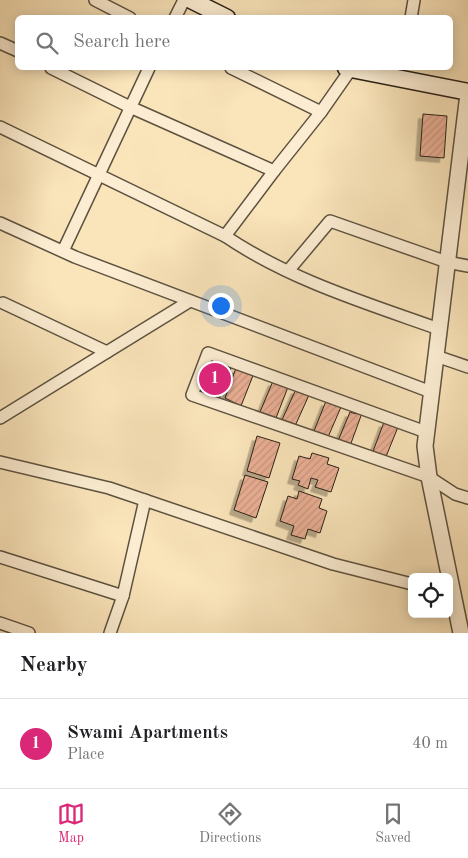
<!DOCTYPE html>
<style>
:root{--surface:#fff;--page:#f2f2f2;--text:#202124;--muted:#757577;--line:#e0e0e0;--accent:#db2777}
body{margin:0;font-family:"Old Standard TT",serif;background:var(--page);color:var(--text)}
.controls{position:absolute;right:15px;bottom:15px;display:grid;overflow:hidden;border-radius:8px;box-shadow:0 2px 12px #0003}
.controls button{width:45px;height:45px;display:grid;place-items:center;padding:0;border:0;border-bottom:1px solid var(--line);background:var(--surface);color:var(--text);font:25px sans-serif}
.you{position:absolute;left:220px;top:305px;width:18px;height:18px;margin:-12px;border:4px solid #fff;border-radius:50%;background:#1a73e8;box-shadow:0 0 0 8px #1a73e833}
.badge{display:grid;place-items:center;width:32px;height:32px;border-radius:50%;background:var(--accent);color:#fff;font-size:16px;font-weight:700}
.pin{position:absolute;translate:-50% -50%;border:2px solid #fff;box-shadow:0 1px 5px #0006}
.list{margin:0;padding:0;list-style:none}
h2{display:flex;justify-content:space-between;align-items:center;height:65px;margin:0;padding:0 20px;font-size:21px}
h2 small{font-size:16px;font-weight:400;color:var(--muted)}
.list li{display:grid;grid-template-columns:32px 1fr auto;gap:15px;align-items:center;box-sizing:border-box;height:90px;padding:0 20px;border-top:1px solid var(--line)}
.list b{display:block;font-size:19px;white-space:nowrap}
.list p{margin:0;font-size:16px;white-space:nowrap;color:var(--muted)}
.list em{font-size:16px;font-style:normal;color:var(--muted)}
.icon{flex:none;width:28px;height:28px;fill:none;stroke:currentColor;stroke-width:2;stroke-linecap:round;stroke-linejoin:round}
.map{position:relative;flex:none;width:468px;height:633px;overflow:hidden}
.search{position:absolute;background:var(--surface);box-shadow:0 2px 12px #0003;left:15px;right:15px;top:15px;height:55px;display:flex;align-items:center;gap:12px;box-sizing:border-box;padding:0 18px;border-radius:8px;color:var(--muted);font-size:19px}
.sheet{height:155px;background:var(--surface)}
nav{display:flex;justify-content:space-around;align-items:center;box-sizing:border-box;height:70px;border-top:1px solid var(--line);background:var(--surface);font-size:14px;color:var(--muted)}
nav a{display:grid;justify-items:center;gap:2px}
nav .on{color:var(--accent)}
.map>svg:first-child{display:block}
</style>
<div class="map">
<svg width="468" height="633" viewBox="0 0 468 633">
<defs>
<pattern id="building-hatch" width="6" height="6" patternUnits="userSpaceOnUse" patternTransform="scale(1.25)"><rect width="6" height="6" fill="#ebb096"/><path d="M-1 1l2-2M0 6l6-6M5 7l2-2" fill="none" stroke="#ca9781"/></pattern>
<filter id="shadow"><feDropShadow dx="-4.5" dy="4.5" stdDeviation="0" flood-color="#0004"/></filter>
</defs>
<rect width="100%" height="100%" fill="#fae4ba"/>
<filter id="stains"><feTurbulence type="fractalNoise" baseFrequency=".004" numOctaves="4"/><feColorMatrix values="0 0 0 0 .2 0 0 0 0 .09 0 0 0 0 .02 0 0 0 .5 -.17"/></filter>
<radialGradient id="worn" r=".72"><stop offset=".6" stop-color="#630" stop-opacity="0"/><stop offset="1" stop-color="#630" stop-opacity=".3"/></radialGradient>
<!-- building -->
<g fill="url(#building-hatch)" stroke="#292117" filter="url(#shadow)">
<polygon points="423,114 447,116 444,158 420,156"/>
<polygon points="214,358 232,365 219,399 198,393"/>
<polygon points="236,368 254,373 241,406 225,398"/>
<polygon points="273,381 288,387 276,418 260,412"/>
<polygon points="296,389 309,395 295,426 282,420"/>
<polygon points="326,401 341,407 328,437 314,431"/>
<polygon points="357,411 362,413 350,446 338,441 350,412 356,414"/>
<polygon points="384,422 398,427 385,459 372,454"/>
<polygon points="257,436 280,443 269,478 247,471"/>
<polygon points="312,453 329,458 327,464 339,468 331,492 315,487 318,480 311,478 308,489 298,485 300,481 292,479 299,456 310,459"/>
<polygon points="245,475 268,482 256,518 234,510"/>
<polygon points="299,491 322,499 319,508 327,511 320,533 308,529 305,539 291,535 294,526 280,521 288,496 297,499"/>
</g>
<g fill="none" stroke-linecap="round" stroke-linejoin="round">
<!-- minor casing -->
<g stroke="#5d5240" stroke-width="14">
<g id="minor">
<polyline points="95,0 130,18"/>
<polyline points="175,18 184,0"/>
<polyline points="411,18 414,0"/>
<polyline points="0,43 18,51"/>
<polyline points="51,68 130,107 274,171 321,112"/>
<polyline points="231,68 321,112 351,69"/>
<polyline points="0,127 225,236 274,171"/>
<polyline points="0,223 75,257 431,392"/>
<path d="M225 236C290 280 366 303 439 329"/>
<polyline points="63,251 149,68"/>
<polyline points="288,271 330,221 447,262 468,266"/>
<polyline points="107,352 190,301"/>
<polyline points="436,356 468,367"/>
<polyline points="0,418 107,352 3,303"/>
<polyline points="426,432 208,353 192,395 429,477 455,494 468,498"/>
<polyline points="0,462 109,488 333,564 412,584"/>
<polyline points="0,557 123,596"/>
<polyline points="0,623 29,633"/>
<polyline points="110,633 123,596 145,500"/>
</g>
</g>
<!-- tertiary casing -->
<g stroke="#5d5240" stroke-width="18">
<polyline id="tertiary" points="461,633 429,477 425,446 468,94"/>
</g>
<!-- secondary casing -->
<g stroke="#292117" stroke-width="19">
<g id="secondary">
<polyline points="191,0 227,18"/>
<polyline points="346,68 468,92"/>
</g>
</g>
<!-- minor -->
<use href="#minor" stroke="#fcedd2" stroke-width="11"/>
<!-- tertiary -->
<use href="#tertiary" stroke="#fcedd2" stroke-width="15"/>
<!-- secondary -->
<use href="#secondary" stroke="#fcedd2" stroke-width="16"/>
</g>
<rect width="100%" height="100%" filter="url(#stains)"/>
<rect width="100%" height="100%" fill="url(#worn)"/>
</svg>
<div class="controls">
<button><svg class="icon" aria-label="locate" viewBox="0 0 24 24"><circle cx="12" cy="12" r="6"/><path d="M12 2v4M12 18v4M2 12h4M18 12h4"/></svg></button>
</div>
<div class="you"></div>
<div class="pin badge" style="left:215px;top:379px">1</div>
<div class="search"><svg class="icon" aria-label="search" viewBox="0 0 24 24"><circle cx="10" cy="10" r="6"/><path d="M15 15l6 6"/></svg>Search here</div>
</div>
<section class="sheet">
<h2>Nearby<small></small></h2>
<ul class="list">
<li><span class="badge">1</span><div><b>Swami Apartments</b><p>Place</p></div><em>40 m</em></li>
</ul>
</section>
<nav>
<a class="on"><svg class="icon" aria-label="map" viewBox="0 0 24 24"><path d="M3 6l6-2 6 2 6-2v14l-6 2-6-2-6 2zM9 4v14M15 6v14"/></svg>Map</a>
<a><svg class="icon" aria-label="directions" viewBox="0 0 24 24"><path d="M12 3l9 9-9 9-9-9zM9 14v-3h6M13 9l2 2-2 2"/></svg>Directions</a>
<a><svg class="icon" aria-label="saved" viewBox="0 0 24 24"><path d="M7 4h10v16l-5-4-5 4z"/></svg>Saved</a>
</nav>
